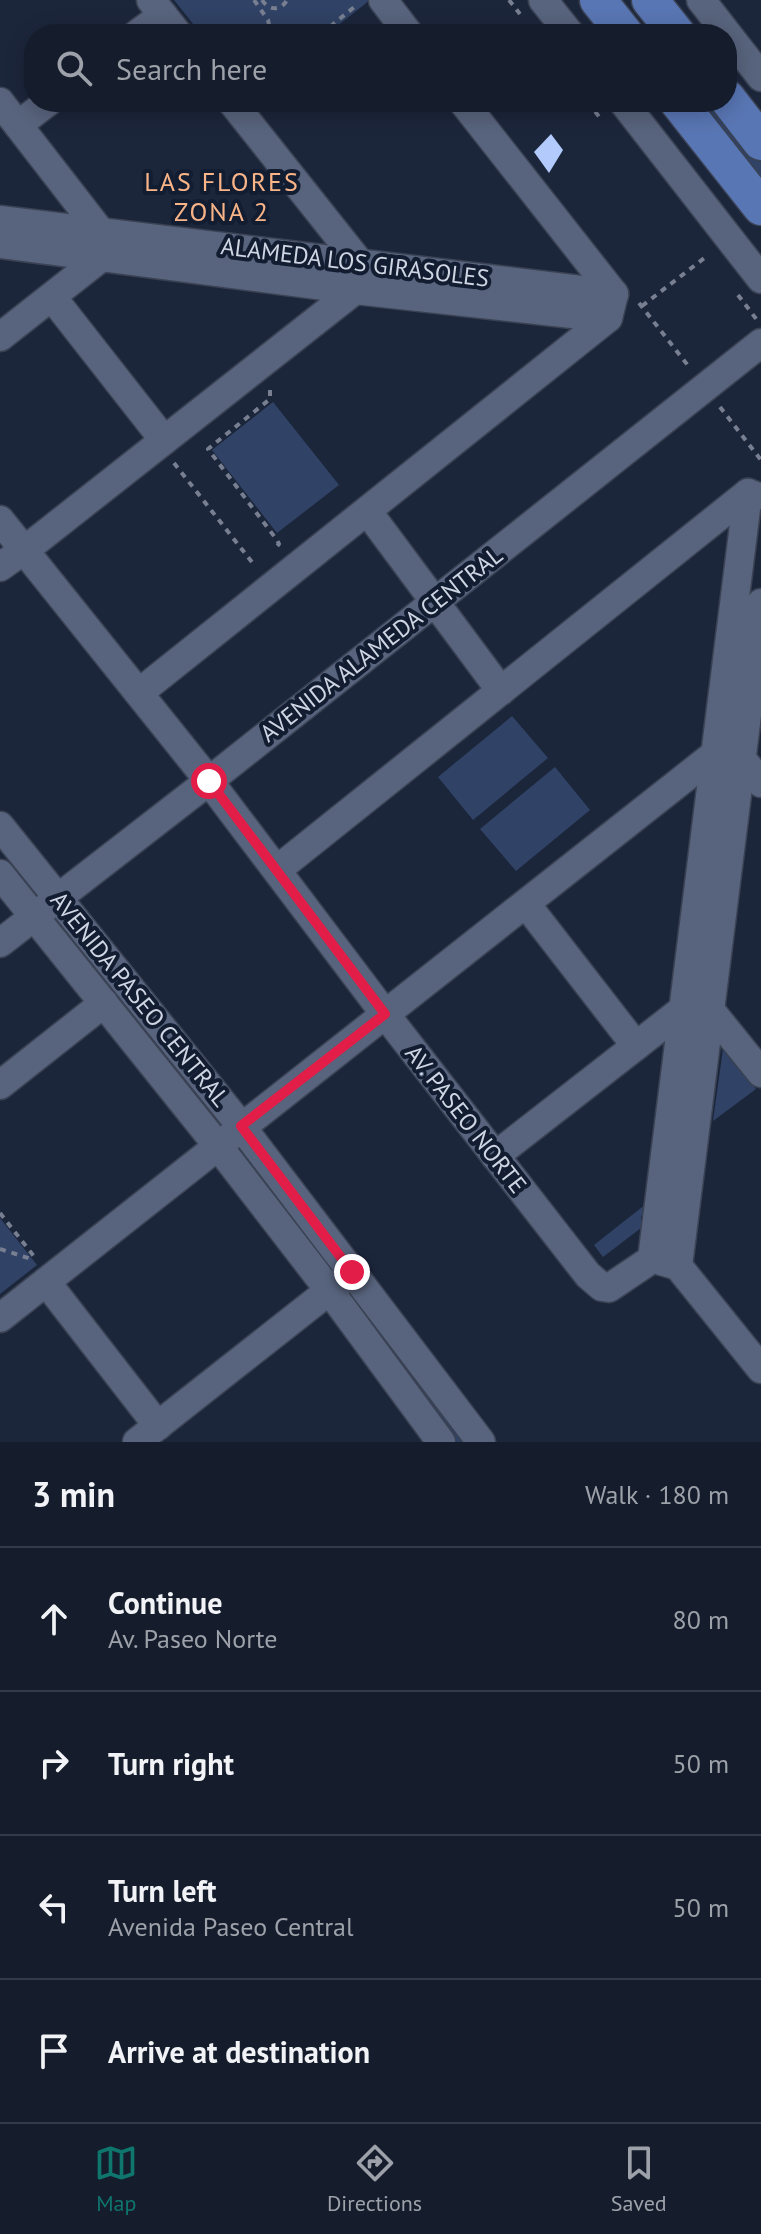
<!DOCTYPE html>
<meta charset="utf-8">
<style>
:root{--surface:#151c2c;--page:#222938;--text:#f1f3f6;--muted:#9da1a9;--line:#343a48;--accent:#0f766e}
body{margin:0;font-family:"PT Sans",sans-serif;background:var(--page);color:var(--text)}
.stop{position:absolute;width:24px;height:24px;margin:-18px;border:6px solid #e11d48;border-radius:50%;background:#fff}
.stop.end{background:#e11d48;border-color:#fff;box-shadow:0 2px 8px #0008}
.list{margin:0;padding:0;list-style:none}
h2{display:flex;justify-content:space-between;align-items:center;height:104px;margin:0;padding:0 32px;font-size:34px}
h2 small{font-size:26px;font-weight:400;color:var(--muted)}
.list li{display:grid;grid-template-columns:52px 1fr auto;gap:24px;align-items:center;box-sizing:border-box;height:144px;padding:0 32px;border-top:2px solid var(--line)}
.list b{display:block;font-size:30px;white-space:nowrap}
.list p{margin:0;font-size:26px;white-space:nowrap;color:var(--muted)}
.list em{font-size:26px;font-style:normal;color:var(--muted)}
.icon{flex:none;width:44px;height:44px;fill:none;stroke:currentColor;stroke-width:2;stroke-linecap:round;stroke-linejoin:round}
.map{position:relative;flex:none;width:761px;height:1442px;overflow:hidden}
.search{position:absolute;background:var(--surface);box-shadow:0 4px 20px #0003;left:24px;right:24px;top:24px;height:88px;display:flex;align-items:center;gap:20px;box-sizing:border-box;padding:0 28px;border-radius:32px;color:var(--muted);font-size:30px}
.sheet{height:680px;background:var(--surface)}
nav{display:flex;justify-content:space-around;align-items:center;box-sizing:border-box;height:112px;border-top:2px solid var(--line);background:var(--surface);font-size:22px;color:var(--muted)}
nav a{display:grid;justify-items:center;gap:4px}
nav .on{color:var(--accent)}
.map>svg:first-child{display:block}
</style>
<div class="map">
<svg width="761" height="1442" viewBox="0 0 761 1442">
<rect width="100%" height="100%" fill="#1c263b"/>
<!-- green -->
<g fill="#304265">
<polygon points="174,0 370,0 327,34 201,34"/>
<polygon points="692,102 715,102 761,161 761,189"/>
<polygon points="273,402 339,485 277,533 212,450"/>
<polygon points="512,716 548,758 473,820 438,777"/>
<polygon points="555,767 590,810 516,871 480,829"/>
<polygon points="70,927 214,1108 206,1114 62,933"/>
<polygon points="723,1049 756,1089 713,1121"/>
<polygon points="646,1204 646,1214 641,1216 641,1228 603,1257 594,1245"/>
<polygon points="0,1218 37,1265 0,1294"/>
<polygon points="360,1300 468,1442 457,1442 353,1305"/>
</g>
<!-- building -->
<polygon fill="#b2cbfc" points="551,134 563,150 549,173 534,152"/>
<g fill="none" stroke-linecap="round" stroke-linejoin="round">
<!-- minor casing -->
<g stroke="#3a4254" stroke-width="31">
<g id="minor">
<polyline points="151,0 178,34"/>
<polyline points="383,0 409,34"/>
<polyline points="543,0 570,34"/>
<polyline points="701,0 761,77"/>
<polyline points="137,34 163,15"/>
<polyline points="0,102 100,231 103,256 0,337"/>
<polyline points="463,102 614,294"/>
<polyline points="623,102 761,279"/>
<polyline points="18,125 48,102"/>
<polyline points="0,220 614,294"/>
<polyline points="0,244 355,290 608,318"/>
<polyline points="52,297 164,440"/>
<polyline points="368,512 501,691"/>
<polyline points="0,520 209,781 385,1014 588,1275 602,1287 609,1288 652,1259 748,493"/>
<polyline points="0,567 35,542 355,290 359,262 232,102"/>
<polyline points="140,692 608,318 614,294"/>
<polyline points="0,826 241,1126 481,1442"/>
<polyline points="278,869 748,493 756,496"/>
<polyline points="0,874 218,1146 329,1290 441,1442"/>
<polyline points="526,904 636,1046"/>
<polyline points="0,943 209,781 761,343"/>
<polyline points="0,1085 104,1003"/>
<polyline points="495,1156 686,1007 711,1011 761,1073"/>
<polyline points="661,1261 678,1266 761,1369"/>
<polyline points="678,1266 761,603"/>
<polyline points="54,1292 158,1426"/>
<polyline points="0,1318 715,754 742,759 761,783"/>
<polyline points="137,1442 344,1279"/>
</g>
</g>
<!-- major casing -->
<g stroke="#3a4254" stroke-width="39">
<g id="major">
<polyline points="598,0 625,34"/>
<polyline points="650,0 677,34"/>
<polyline points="727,98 761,142"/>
<polyline points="678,102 761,207"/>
</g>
</g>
<!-- path -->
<g stroke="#777f91" stroke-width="4" stroke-dasharray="6 6" stroke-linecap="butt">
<polyline points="254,0 268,20 271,34"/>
<path d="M262 0C269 11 281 11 287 0"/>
<polyline points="509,0 520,14"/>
<polyline points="321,34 358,4"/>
<polyline points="588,102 600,118"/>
<polyline points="738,295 757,320"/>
<polyline points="639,303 690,368"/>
<polyline points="642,306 707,256"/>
<polyline points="270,390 270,399 208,449 277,540 279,544 275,549"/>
<polyline points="720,407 761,460"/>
<polyline points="174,463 255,566"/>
<polyline points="0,1213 36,1259"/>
<polyline points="0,1249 31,1259"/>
</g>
<!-- minor -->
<use href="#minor" stroke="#58647d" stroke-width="28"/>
<!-- major -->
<use href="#major" stroke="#5976b4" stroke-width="36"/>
</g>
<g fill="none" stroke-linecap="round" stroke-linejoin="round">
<!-- route -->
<polyline stroke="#e11d48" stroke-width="10" points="209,781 385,1014 241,1126 352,1272"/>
</g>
<g text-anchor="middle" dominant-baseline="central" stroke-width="8" stroke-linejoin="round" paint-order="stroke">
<!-- street labels -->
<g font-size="24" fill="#ced5e3" stroke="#131d31">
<text transform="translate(355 262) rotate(7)">ALAMEDA LOS GIRASOLES</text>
<text transform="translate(381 644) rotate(-38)">AVENIDA ALAMEDA CENTRAL</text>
<text transform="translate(140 999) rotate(51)">AVENIDA PASEO CENTRAL</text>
<text transform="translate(466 1119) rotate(52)">AV. PASEO NORTE</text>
</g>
<!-- neighbourhood labels -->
<g font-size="26" letter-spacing="2" fill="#f9b488" stroke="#131d31">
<text x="222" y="181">LAS FLORES<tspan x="222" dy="30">ZONA 2</tspan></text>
</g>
</g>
</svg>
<div class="stop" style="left:209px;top:781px"></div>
<div class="stop end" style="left:352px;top:1272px"></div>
<div class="search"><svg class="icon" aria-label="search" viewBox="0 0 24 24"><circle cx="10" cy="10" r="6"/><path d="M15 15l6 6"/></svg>Search here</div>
</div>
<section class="sheet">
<h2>3 min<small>Walk · 180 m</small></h2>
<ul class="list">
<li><svg class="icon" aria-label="ahead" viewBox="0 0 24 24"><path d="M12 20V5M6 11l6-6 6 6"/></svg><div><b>Continue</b><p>Av. Paseo Norte</p></div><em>80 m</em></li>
<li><svg class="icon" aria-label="right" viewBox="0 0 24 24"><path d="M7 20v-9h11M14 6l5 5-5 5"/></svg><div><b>Turn right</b></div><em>50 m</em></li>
<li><svg class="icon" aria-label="left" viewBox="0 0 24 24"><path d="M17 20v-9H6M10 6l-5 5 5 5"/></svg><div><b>Turn left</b><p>Avenida Paseo Central</p></div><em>50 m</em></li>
<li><svg class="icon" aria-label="arrive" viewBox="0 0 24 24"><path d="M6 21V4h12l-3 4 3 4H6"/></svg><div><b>Arrive at destination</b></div></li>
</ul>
</section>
<nav>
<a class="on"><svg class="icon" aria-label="map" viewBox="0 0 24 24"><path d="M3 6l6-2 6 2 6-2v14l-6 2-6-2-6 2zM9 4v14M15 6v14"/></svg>Map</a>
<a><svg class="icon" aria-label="directions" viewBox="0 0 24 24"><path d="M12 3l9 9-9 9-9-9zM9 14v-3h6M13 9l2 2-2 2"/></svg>Directions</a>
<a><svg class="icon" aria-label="saved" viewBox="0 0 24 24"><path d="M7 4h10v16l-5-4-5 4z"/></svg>Saved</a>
</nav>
